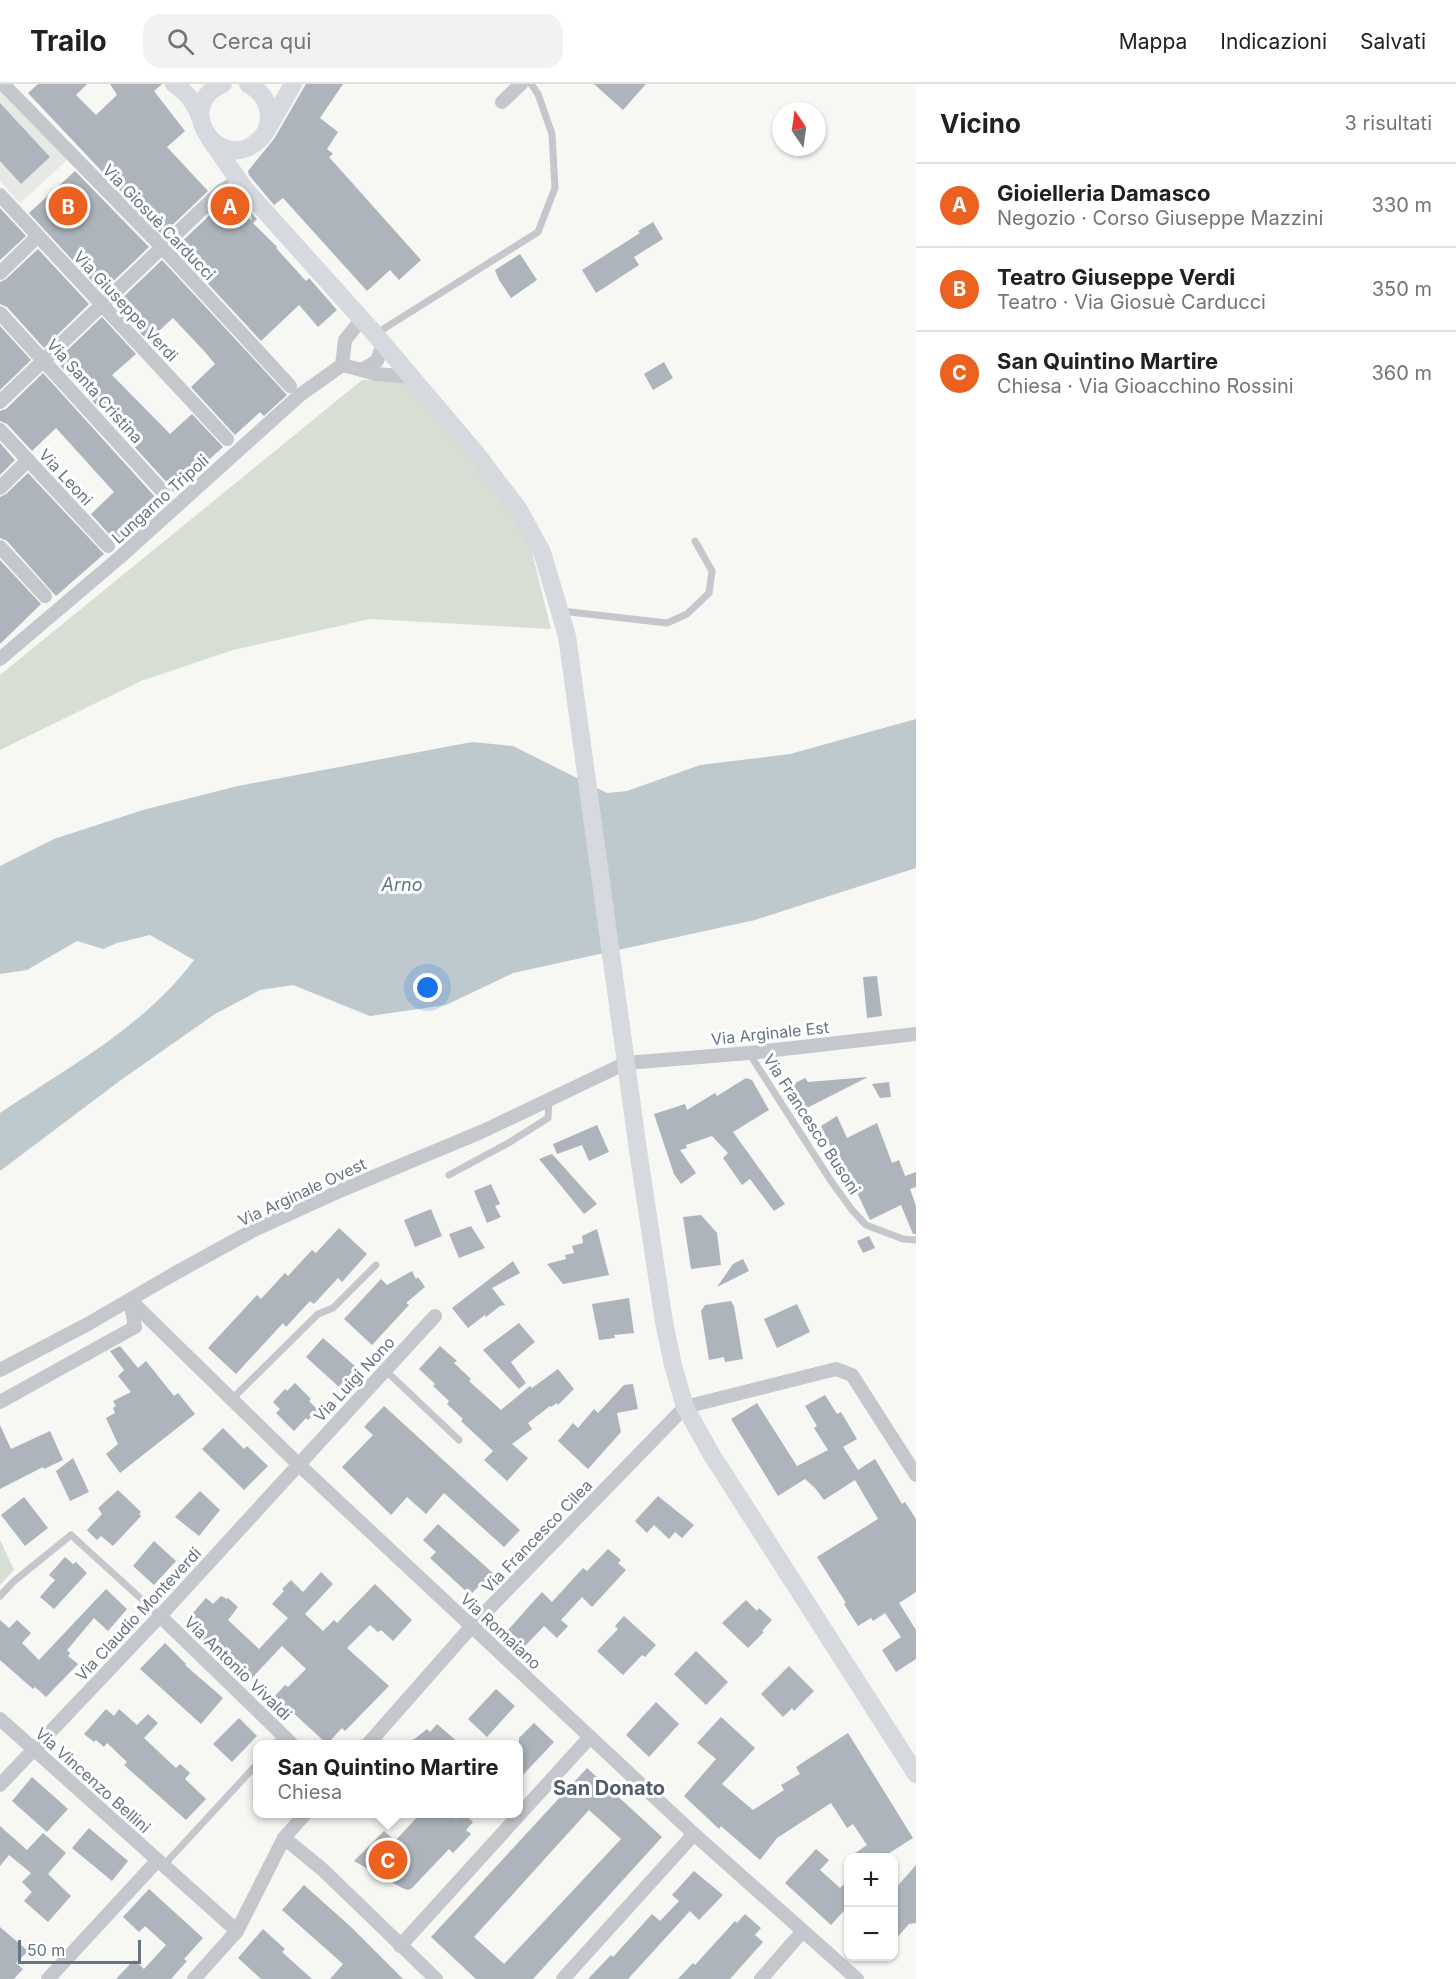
<!DOCTYPE html>
<html lang="it">
<meta charset="utf-8">
<style>
:root{--surface:#fff;--page:#f2f2f2;--text:#202124;--muted:#757577;--line:#e0e0e0;--accent:#eb6220}
body{margin:0;font-family:Inter,sans-serif;background:var(--page);color:var(--text)}
.controls{position:absolute;right:18px;bottom:18px;display:grid;overflow:hidden;border-radius:12px;box-shadow:0 2px 4px #0004}
.controls button{width:54px;height:54px;display:grid;place-items:center;padding:0;border:0;border-bottom:2px solid var(--line);background:var(--surface);color:var(--text);font:30px sans-serif}
.compass{position:absolute;left:772px;top:18px;width:54px;height:54px;border-radius:50%;background:var(--surface);box-shadow:0 2px 4px #0004;rotate:347deg}
.scale{position:absolute;left:18px;bottom:15px;width:123px;box-sizing:border-box;padding-left:6px;border:3px solid #657486;border-top:0;font-size:16px;line-height:21px;white-space:nowrap;color:#657486;-webkit-text-stroke:4px #fff;paint-order:stroke}
.you{position:absolute;left:428px;top:904px;width:21px;height:21px;margin:-15px;border:4px solid #fff;border-radius:50%;background:#1a73e8;box-shadow:0 0 0 9px #1a73e833}
.badge{display:grid;place-items:center;width:39px;height:39px;border-radius:50%;background:var(--accent);color:#fff;font-size:20px;font-weight:700}
.pin{position:absolute;translate:-50% -50%;border:3px solid #fff;box-shadow:0 2px 6px #0006}
.popup{position:absolute;left:253px;top:1656px;width:270px;height:78px;box-sizing:border-box;display:grid;place-content:center;border-radius:12px;background:var(--surface);filter:drop-shadow(0 2px 4px #0005);font-size:20px;white-space:nowrap;color:var(--muted)}
.popup b{font-size:22px;color:var(--text)}
.popup::after{content:'';position:absolute;left:50%;top:100%;margin-left:-12px;border:12px solid transparent;border-top-color:var(--surface)}
.list{margin:0;padding:0;list-style:none}
h2{display:flex;justify-content:space-between;align-items:center;height:78px;margin:0;padding:0 24px;font-size:26px}
h2 small{font-size:20px;font-weight:400;color:var(--muted)}
.list li{display:grid;grid-template-columns:39px 1fr auto;gap:18px;align-items:center;box-sizing:border-box;height:84px;padding:0 24px;border-top:2px solid var(--line)}
.list b{display:block;font-size:22px;white-space:nowrap}
.list p{margin:0;font-size:20px;white-space:nowrap;color:var(--muted)}
.list em{font-size:20px;font-style:normal;color:var(--muted)}
.icon{flex:none;width:33px;height:33px;fill:none;stroke:currentColor;stroke-width:2;stroke-linecap:round;stroke-linejoin:round}
.map{position:relative;flex:none;width:916px;height:1895px;overflow:hidden}
header{display:flex;align-items:center;gap:36px;box-sizing:border-box;height:84px;padding:0 30px;background:var(--surface);border-bottom:2px solid var(--line)}
header strong{font-size:28px}
nav{display:flex;gap:33px;margin-inline-start:auto;font-size:21px}
.search{width:420px;height:54px;background:var(--page);display:flex;align-items:center;gap:15px;box-sizing:border-box;padding:0 21px;border-radius:18px;color:var(--muted);font-size:22px}
main{display:flex}
aside{flex:1;background:var(--surface)}
.map>svg:first-child{display:block}
</style>
<header>
<strong>Trailo</strong>
<div class="search"><svg class="icon" aria-label="search" viewBox="0 0 24 24"><circle cx="10" cy="10" r="6"/><path d="M15 15l6 6"/></svg>Cerca qui</div>
<nav><a>Mappa</a><a>Indicazioni</a><a>Salvati</a></nav>
</header>
<main>
<div class="map">
<svg width="916" height="1895" viewBox="0 0 916 1895">
<rect width="100%" height="100%" fill="#f7f7f4"/>
<!-- built -->
<polygon fill="#e7e9e7" points="0,4 67,76 20,119 0,97"/>
<!-- green -->
<g fill="#d7dfd5">
<polygon points="362,296 412,296 527,448 551,545 370,535 233,566 141,597 0,666 0,591"/>
<polygon points="0,1456 14,1486 0,1501"/>
</g>
<!-- water -->
<path fill="#bec9ce" d="M916 635V784L755 836 513 889 446 921 370 932 293 901 260 906 215 930 121 996 0 1087V1029C68 983 144 943 194 876L150 851 117 859 103 865 77 857 27 886 0 890V782L54 755 143 726 238 702 472 658 513 662 607 709 627 707 700 681 790 670Z"/>
<!-- building -->
<g fill="#adb4bb" fill-rule="evenodd">
<polygon points="38,0 87,0 76,11 96,31 117,11 110,0 162,0 154,7 185,47 167,63 208,107 162,151 28,9"/>
<polygon points="306,0 343,0 320,34 338,48 327,65 333,70 329,73 421,176 399,196 390,186 367,207 283,114 274,121 249,91 248,87 274,55"/>
<polygon points="594,0 646,0 623,26"/>
<polygon points="0,19 50,73 21,100 0,77"/>
<polygon points="75,87 149,163 102,208 29,129"/>
<polygon points="229,113 252,137 251,129 257,135 253,139 277,163 276,164 306,197 309,194 337,226 318,243 299,221 261,257 175,164"/>
<polygon points="0,124 26,152 0,176"/>
<polygon points="653,138 663,155 634,173 639,181 596,209 582,186 640,149 638,147"/>
<polygon points="38,165 89,220 44,264 7,223 0,220 0,198 6,195"/>
<polygon points="520,170 537,196 511,214 499,196 495,186"/>
<polygon points="162,176 287,311 264,332 260,328 235,351 191,303 215,280 205,268 173,234 148,257 115,221"/>
<polygon points="102,233 136,270 112,291 170,350 192,330 223,363 173,408 171,403 56,277"/>
<polygon points="0,242 31,276 0,306"/>
<polygon points="664,278 673,294 653,306 644,290"/>
<polygon points="43,289 157,415 162,418 116,458 91,430 114,408 56,344 32,367 7,340 0,337 0,327 6,325"/>
<polygon points="0,359 15,376 0,391"/>
<polygon points="28,389 104,470 56,512 7,457 0,454 0,413 6,410"/>
<polygon points="0,476 41,520 0,560"/>
<polygon points="877,892 882,932 867,934 863,893"/>
<polygon points="868,993 795,1030 782,1006 805,994 808,998"/>
<polygon points="746,994 752,996 769,1026 733,1048 785,1120 774,1127 750,1095 742,1101 723,1074 728,1069 712,1052 686,1061 687,1064 680,1066 696,1089 681,1100 674,1090 654,1030 685,1020 687,1026 715,1009 717,1012"/>
<polygon points="889,998 891,1013 880,1014 872,1000"/>
<polygon points="837,1032 847,1054 877,1039 892,1079 899,1076 905,1092 916,1088 916,1103 910,1105 916,1122 916,1150 913,1150 901,1121 870,1136 851,1096 847,1098 821,1042"/>
<polygon points="597,1041 609,1068 589,1077 582,1061 557,1070 553,1060"/>
<polygon points="552,1070 597,1120 584,1130 539,1075"/>
<polygon points="491,1100 500,1120 495,1122 501,1133 487,1139 474,1107"/>
<polygon points="431,1125 442,1152 415,1163 404,1136"/>
<polygon points="701,1131 717,1149 721,1181 691,1185 683,1133"/>
<polygon points="471,1142 485,1164 459,1174 449,1150"/>
<polygon points="339,1144 367,1170 342,1198 338,1194 314,1220 310,1217 286,1243 283,1239 236,1290 208,1264 257,1211 261,1215 285,1189 288,1192 312,1166 316,1169"/>
<polygon points="597,1145 609,1191 563,1200 547,1180 566,1175 565,1171 574,1169 572,1162 583,1159 582,1152"/>
<polygon points="869,1152 875,1164 863,1169 857,1157"/>
<polygon points="743,1175 749,1187 717,1203 733,1180"/>
<polygon points="513,1177 520,1189 492,1204 505,1221 500,1222 486,1233 485,1231 468,1244 452,1224"/>
<polygon points="412,1187 416,1195 418,1193 425,1203 406,1219 409,1221 372,1261 344,1235 381,1195 387,1201"/>
<polygon points="629,1214 634,1249 614,1251 615,1254 599,1256 592,1220"/>
<polygon points="731,1217 734,1222 743,1275 725,1278 724,1273 709,1276 701,1227 705,1221"/>
<polygon points="797,1220 810,1248 777,1264 764,1235"/>
<polygon points="519,1239 535,1258 511,1278 526,1299 519,1305 483,1266"/>
<polygon points="323,1254 356,1283 339,1303 306,1273"/>
<polygon points="120,1262 138,1284 146,1277 174,1312 178,1309 195,1330 120,1389 106,1370 118,1360 106,1334 115,1329 113,1324 116,1322 113,1317 131,1308 118,1292 124,1286 110,1267"/>
<polygon points="440,1262 457,1277 454,1279 471,1295 469,1297 501,1326 530,1302 532,1304 558,1285 574,1305 558,1321 557,1319 551,1323 550,1322 528,1339 532,1345 512,1360 528,1374 507,1397 484,1376 493,1367 461,1337 463,1335 447,1320 449,1317 433,1302 435,1300 419,1285"/>
<polygon points="295,1299 311,1315 309,1317 318,1326 308,1336 306,1334 294,1347 276,1329 280,1325 273,1318 285,1305 287,1307"/>
<polygon points="633,1300 638,1325 617,1329 621,1348 588,1385 558,1357 573,1339 578,1344 594,1325 598,1329 624,1301"/>
<polygon points="825,1311 837,1330 841,1328 857,1355 843,1363 858,1386 875,1375 902,1420 905,1418 916,1435 916,1508 899,1519 916,1546 916,1575 896,1588 882,1566 901,1553 885,1529 873,1537 871,1534 858,1542 844,1520 846,1519 817,1473 878,1435 855,1396 824,1416 815,1404 805,1395 778,1412 731,1335 757,1319 797,1382 828,1366 814,1344 817,1342 805,1322"/>
<polygon points="384,1322 520,1446 504,1463 444,1409 426,1430 407,1413 391,1431 342,1383 373,1351 364,1343"/>
<polygon points="0,1341 11,1365 50,1347 63,1376 44,1385 43,1383 0,1405"/>
<polygon points="223,1344 244,1365 247,1362 268,1382 244,1406 202,1365"/>
<polygon points="73,1374 89,1408 70,1417 56,1387"/>
<polygon points="118,1406 141,1428 139,1430 141,1432 113,1462 101,1452 97,1456 87,1446 102,1430 98,1424"/>
<polygon points="200,1407 220,1426 199,1452 175,1433"/>
<polygon points="658,1412 694,1441 682,1454 675,1448 669,1455 654,1441 647,1449 635,1437"/>
<polygon points="24,1413 48,1444 25,1462 1,1431"/>
<polygon points="438,1440 494,1490 485,1500 483,1498 470,1511 430,1474 436,1468 423,1456"/>
<polygon points="154,1457 176,1477 154,1501 133,1482"/>
<polygon points="608,1465 621,1476 618,1479 626,1486 592,1523 582,1513 561,1536 568,1542 557,1554 544,1542 525,1562 508,1546 542,1508 552,1518 583,1484 587,1487"/>
<polygon points="65,1473 73,1480 76,1478 87,1489 54,1525 40,1513 55,1496 49,1491"/>
<polygon points="321,1488 333,1500 305,1530 323,1547 334,1536 337,1539 375,1500 412,1536 393,1557 381,1546 378,1548 370,1541 347,1564 389,1602 345,1647 342,1644 327,1660 275,1612 285,1601 288,1603 306,1585 282,1562 251,1595 209,1556 207,1559 185,1538 206,1514 213,1520 221,1512 227,1515 228,1514 238,1523 228,1536 259,1565 288,1534 272,1520 284,1507 282,1505 291,1496 303,1508"/>
<polygon points="106,1505 127,1525 108,1547 94,1534 67,1566 70,1569 68,1572 78,1580 46,1613 35,1603 33,1605 0,1576 0,1536 9,1544 17,1536 31,1549 22,1559 39,1576"/>
<polygon points="746,1516 757,1527 759,1524 772,1536 762,1547 764,1548 748,1564 722,1539"/>
<polygon points="624,1532 656,1561 645,1573 642,1571 623,1591 597,1567 618,1545 615,1542"/>
<polygon points="165,1559 186,1580 185,1581 223,1614 201,1640 140,1585"/>
<polygon points="696,1567 728,1598 706,1621 674,1590"/>
<polygon points="789,1582 814,1607 794,1627 792,1624 783,1633 761,1610"/>
<polygon points="496,1605 515,1622 487,1653 468,1635"/>
<polygon points="656,1618 679,1640 649,1673 626,1651"/>
<polygon points="106,1625 114,1632 119,1625 137,1641 148,1630 158,1639 144,1654 176,1684 180,1680 190,1689 185,1695 206,1715 186,1736 124,1681 127,1678 107,1659 104,1663 96,1656 94,1658 84,1650"/>
<polygon points="721,1633 755,1664 722,1700 753,1726 784,1706 781,1701 800,1690 796,1683 848,1649 913,1754 883,1773 849,1773 867,1761 853,1740 847,1744 831,1719 777,1754 760,1776 721,1742 719,1745 684,1712 716,1675 697,1659"/>
<polygon points="239,1634 257,1652 232,1678 213,1660"/>
<polygon points="534,1639 554,1658 519,1695 519,1654"/>
<polygon points="437,1640 460,1660 408,1660 427,1645 430,1648"/>
<path d="M587 1684 662 1753 533 1895H476L431 1853ZM589 1726 621 1755 504 1880 474 1853Z"/>
<polygon points="32,1693 68,1725 47,1748 12,1717"/>
<polygon points="420,1730 450,1730 456,1735 462,1730 464,1730 473,1738 466,1746 471,1750 453,1769 449,1765 412,1804 408,1806 402,1804 354,1777 384,1747 395,1757"/>
<polygon points="0,1742 27,1766 43,1749 66,1769 48,1790 71,1812 48,1838 24,1817 32,1808 22,1798 31,1789 9,1771 0,1782"/>
<polygon points="89,1744 128,1777 112,1797 72,1764"/>
<polygon points="816,1765 829,1776 820,1786 840,1804 849,1795 849,1821 831,1841 785,1799"/>
<polygon points="916,1781 916,1839 909,1840 894,1857 894,1806"/>
<polygon points="694,1787 723,1811 699,1836 690,1827 628,1895 588,1895 611,1871 613,1873 652,1830 660,1837 679,1817 672,1811"/>
<polygon points="304,1801 351,1843 403,1895 330,1895 343,1880 282,1826"/>
<polygon points="149,1805 203,1854 184,1875 187,1877 171,1895 116,1895 134,1876 144,1885 166,1861 145,1842 139,1848 123,1833"/>
<polygon points="745,1830 761,1844 755,1851 763,1858 730,1895 678,1895 693,1879 695,1881 735,1837 737,1839"/>
<polygon points="0,1843 28,1867 16,1879 23,1885 14,1895 0,1895"/>
<polygon points="263,1845 285,1865 282,1868 312,1895 261,1895 238,1874"/>
</g>
<g fill="none" stroke-linecap="round" stroke-linejoin="round">
<!-- lane -->
<g stroke="#c4c7cb" stroke-width="7">
<polyline points="377,249 538,148 555,104 552,50 538,10 531,0"/>
<polyline points="561,527 667,539 687,530 709,509 712,487 695,457"/>
<polyline points="749,969 831,1097 852,1126 866,1141 903,1155 916,1156"/>
<polyline points="449,1091 510,1058 548,1034 549,1015"/>
<polyline points="385,1286 459,1356"/>
<polyline points="232,1315 318,1230 333,1224 376,1181"/>
<polyline points="0,1512 13,1498 71,1451 160,1532"/>
<polyline points="275,1660 283,1651"/>
<polyline points="163,1782 258,1679"/>
</g>
<!-- street -->
<g stroke="#c4c7cb" stroke-width="14">
<polyline points="3,0 162,163 290,302"/>
<polyline points="502,18 521,0"/>
<polyline points="0,111 227,355"/>
<polyline points="0,189 38,152"/>
<polyline points="0,229 164,409"/>
<polyline points="342,281 362,286 377,277 383,260"/>
<polyline points="342,281 345,256 361,236"/>
<polyline points="362,286 376,290 411,293"/>
<polyline points="0,318 221,107 239,96"/>
<polyline points="0,346 108,462"/>
<polyline points="0,404 28,376"/>
<polyline points="0,463 45,512"/>
<polyline points="0,575 119,474 300,311 342,281"/>
<polyline points="130,1216 298,1380 694,1750 857,1895"/>
<polyline points="0,1286 88,1240 172,1191 252,1147 342,1106 481,1048 626,979 749,969 916,950"/>
<polyline points="0,1318 135,1243 130,1216"/>
<polyline points="160,1532 292,1660"/>
<polyline points="0,1635 237,1847"/>
<polyline points="368,1660 472,1542 685,1323 836,1285 852,1291 916,1391"/>
<polyline points="0,1701 160,1532 435,1232"/>
<polyline points="284,1754 322,1785 436,1895"/>
<polyline points="400,1862 590,1653"/>
<polyline points="48,1895 157,1777"/>
<polyline points="194,1895 237,1847 284,1754 305,1730"/>
<polyline points="563,1895 694,1750"/>
<polyline points="761,1895 802,1848"/>
</g>
<!-- secondary -->
<g stroke="#d6dadf" stroke-width="18">
<path d="M174 0C188 9 195 20 201 35"/>
<path d="M223 0C172 21 218 91 258 57 265 51 269 42 269 33 269 17 261 7 248 0"/>
<polyline points="269,42 293,0"/>
<polyline points="210,55 244,104 375,250 475,368 519,426 542,468 567,552 638,1066 664,1238 673,1281 685,1323 710,1368 916,1690"/>
</g>
</g>
<g text-anchor="middle" dominant-baseline="central" stroke-width="6" stroke-linejoin="round" paint-order="stroke">
<!-- street labels -->
<g font-size="16" fill="#657486" stroke="#fff">
<text transform="translate(159 138) rotate(46)">Via Giosuè Carducci</text>
<text transform="translate(126 222) rotate(47)">Via Giuseppe Verdi</text>
<text transform="translate(95 307) rotate(48)">Via Santa Cristina</text>
<text transform="translate(66 393) rotate(47)">Via Leoni</text>
<text transform="translate(160 415) rotate(-42)">Lungarno Tripoli</text>
<text transform="translate(770 949) rotate(-6)">Via Arginale Est</text>
<text transform="translate(812 1040) rotate(57)">Via Francesco Busoni</text>
<text transform="translate(302 1108) rotate(-25)">Via Arginale Ovest</text>
<text transform="translate(354 1295) rotate(-47)">Via Luigi Nono</text>
<text transform="translate(537 1452) rotate(-46)">Via Francesco Cilea</text>
<text transform="translate(138 1530) rotate(-47)">Via Claudio Monteverdi</text>
<text transform="translate(501 1547) rotate(43)">Via Romaiano</text>
<text transform="translate(238 1584) rotate(44)">Via Antonio Vivaldi</text>
<text transform="translate(93 1696) rotate(42)">Via Vincenzo Bellini</text>
</g>
<!-- water labels -->
<g font-size="18" font-style="italic" fill="#607683" stroke="#fff">
<text x="402" y="800">Arno</text>
</g>
<!-- quarter labels -->
<g font-size="20" font-weight="bold" fill="#535e6b" stroke="#fff">
<text x="609" y="1704">San Donato</text>
</g>
</g>
</svg>
<div class="controls">
<button>+</button>
<button>−</button>
</div>
<svg class="compass" viewBox="-18 -18 36 36"><path d="M0-13l5 13h-10z" fill="#e53935"/><path d="M0 13l5-13h-10z" fill="#757577"/></svg>
<div class="scale">50 m</div>
<div class="you"></div>
<div class="pin badge" style="left:230px;top:122px">A</div>
<div class="pin badge" style="left:68px;top:122px">B</div>
<div class="pin badge" style="left:388px;top:1776px">C</div>
<div class="popup"><b>San Quintino Martire</b>Chiesa</div>
</div>
<aside>
<h2>Vicino<small>3 risultati</small></h2>
<ul class="list">
<li><span class="badge">A</span><div><b>Gioielleria Damasco</b><p>Negozio · Corso Giuseppe Mazzini</p></div><em>330 m</em></li>
<li><span class="badge">B</span><div><b>Teatro Giuseppe Verdi</b><p>Teatro · Via Giosuè Carducci</p></div><em>350 m</em></li>
<li><span class="badge">C</span><div><b>San Quintino Martire</b><p>Chiesa · Via Gioacchino Rossini</p></div><em>360 m</em></li>
</ul>
</aside>
</main>
